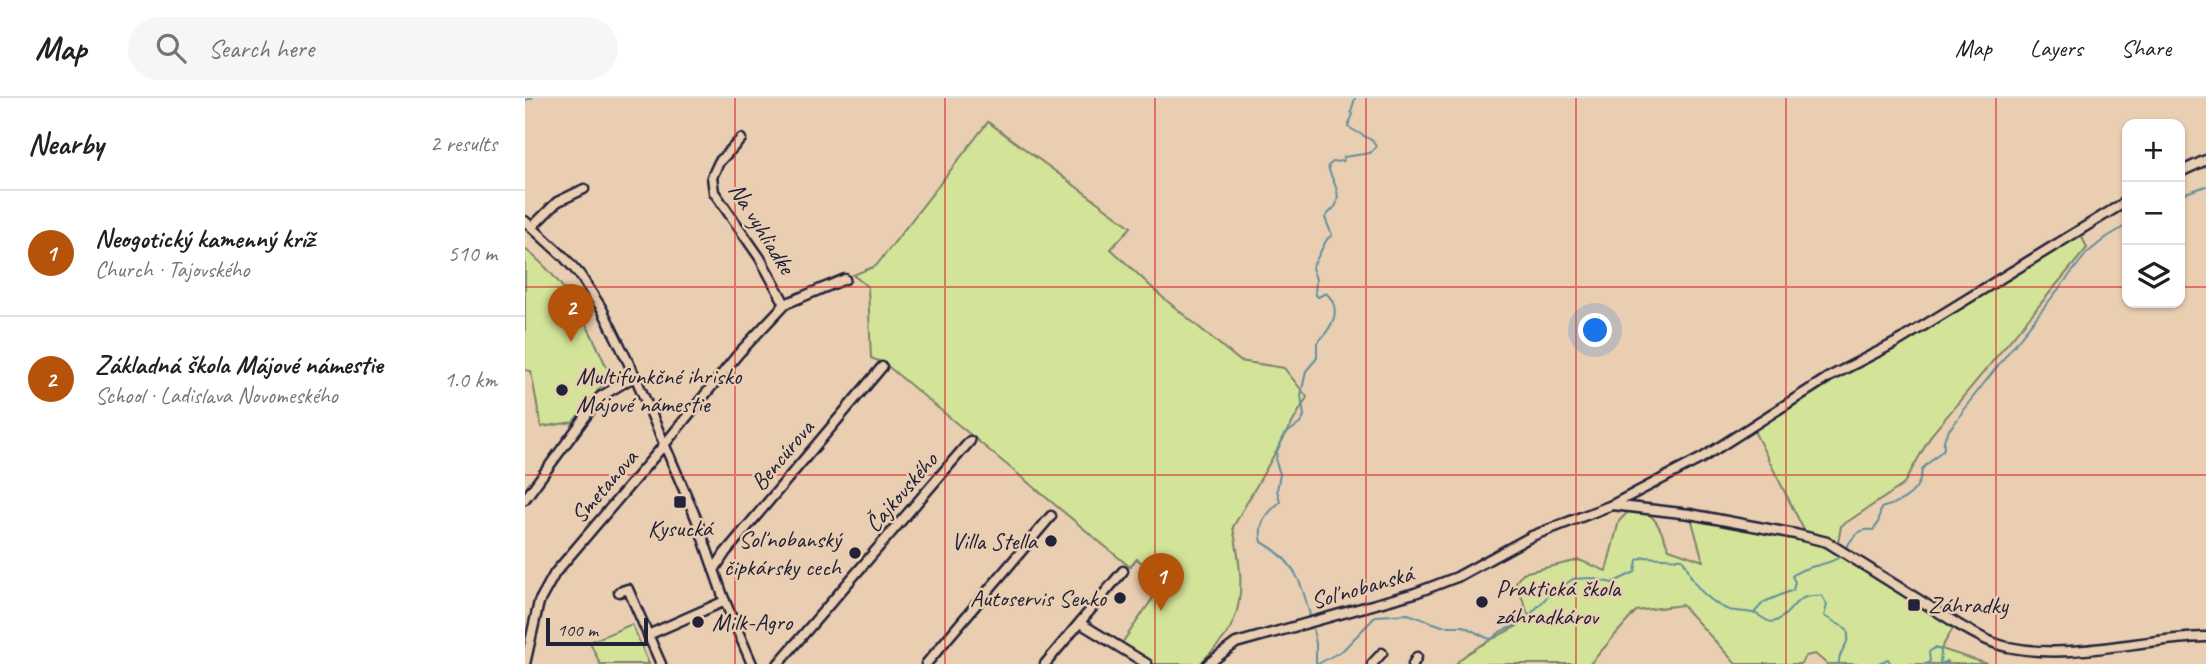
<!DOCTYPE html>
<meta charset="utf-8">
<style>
:root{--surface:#fff;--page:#f6f6f6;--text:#202124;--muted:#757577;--line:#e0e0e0;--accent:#b45309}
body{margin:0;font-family:Caveat,sans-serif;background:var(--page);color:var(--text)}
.controls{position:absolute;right:21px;top:21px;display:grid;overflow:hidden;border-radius:14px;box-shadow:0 2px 5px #0004}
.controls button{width:63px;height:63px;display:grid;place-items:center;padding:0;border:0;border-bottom:2px solid var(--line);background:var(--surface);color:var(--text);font:35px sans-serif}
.scale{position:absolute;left:21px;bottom:18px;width:102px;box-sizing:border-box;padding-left:7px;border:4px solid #22223b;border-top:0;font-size:19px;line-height:24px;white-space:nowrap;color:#22223b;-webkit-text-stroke:5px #eaceb1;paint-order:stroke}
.you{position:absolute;left:1071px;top:233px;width:24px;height:24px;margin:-18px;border:5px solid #fff;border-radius:50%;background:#1a73e8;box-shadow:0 0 0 10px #1a73e833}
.badge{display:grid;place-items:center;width:46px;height:46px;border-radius:50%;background:var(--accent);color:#fff;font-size:23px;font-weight:700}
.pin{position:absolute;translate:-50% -58px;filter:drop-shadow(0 2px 4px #0008)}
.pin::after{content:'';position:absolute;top:37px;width:24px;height:21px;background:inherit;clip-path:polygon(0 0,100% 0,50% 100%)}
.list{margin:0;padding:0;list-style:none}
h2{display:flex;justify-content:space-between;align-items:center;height:91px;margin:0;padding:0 28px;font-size:30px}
h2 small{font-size:23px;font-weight:400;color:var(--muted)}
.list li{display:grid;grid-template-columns:46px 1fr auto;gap:21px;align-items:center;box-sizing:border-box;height:126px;padding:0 28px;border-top:2px solid var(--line)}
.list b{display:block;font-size:26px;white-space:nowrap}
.list p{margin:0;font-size:23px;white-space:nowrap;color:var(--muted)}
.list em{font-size:23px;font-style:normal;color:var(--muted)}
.icon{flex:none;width:38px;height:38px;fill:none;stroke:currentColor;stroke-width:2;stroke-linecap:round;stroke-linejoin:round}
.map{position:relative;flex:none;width:1681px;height:566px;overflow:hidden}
header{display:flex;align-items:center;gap:42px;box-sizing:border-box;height:98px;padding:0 35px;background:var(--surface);border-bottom:2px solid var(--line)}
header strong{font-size:33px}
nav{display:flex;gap:38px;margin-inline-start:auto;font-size:24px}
.search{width:490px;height:63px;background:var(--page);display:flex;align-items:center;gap:18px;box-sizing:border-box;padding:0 24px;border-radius:38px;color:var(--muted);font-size:26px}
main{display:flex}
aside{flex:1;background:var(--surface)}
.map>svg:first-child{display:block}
</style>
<header>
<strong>Map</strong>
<div class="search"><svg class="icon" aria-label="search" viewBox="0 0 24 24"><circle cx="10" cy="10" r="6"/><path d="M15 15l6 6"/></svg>Search here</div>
<nav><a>Map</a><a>Layers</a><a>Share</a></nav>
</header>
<main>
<aside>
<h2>Nearby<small>2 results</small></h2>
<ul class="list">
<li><span class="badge">1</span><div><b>Neogotický kamenný kríž</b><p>Church · Tajovského</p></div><em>510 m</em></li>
<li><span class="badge">2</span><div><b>Základná škola Májové námestie</b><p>School · Ladislava Novomeského</p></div><em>1.0 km</em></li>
</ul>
</aside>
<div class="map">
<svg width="1681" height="566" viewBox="0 0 1681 566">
<rect width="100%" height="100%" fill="#eaceb1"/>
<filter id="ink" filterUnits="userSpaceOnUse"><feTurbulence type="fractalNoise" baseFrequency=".0143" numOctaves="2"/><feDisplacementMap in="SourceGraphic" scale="14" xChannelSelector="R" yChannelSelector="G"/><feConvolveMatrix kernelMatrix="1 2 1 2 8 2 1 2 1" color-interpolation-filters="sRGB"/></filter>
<g filter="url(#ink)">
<!-- green -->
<g fill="#d3e498" stroke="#7a836a" stroke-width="2">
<path d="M463 24 606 129 586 151 636 198 715 263 759 270 782 299 708 429C715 464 723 504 701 537 694 547 684 556 675 566H626L595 548 639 484 612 461 605 469 359 265 346 260 343 189 328 177 351 168Z"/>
<path d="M1554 132 1562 150 1407 336 1378 387 1316 428 1312 451 1431 525 1416 551 1463 566H1302L1290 556 1281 558 1275 566H1211L1157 507 1111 513 1065 566H931C939 553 989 531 1005 521L991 484 998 475 1054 462 1081 473 1094 423 1107 410C1131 413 1135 431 1144 451L1178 463 1165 416 1282 438 1227 329Z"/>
<path d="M0 151C42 183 65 230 85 277L48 324 16 329 6 273 0 272Z"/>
<polygon points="107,526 124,566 75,566 65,544"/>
</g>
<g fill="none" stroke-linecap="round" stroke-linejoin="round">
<!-- stream -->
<g stroke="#60909e" stroke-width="2">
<polyline points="0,2 7,0"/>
<polyline points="1655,97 1681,88"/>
<path d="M1321 450C1328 439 1333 430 1348 432L1353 426 1356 410C1376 405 1396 395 1397 371L1419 351C1416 333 1432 327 1438 312L1562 155 1582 139 1602 127"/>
<path d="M1229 515 1239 504 1268 492 1270 484 1267 478C1281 466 1302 469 1316 458"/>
<path d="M786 522C778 487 770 462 737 444 732 426 742 415 755 404L752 392 755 376 751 364 752 353 760 336 776 325 779 318 776 297 781 273 792 260V245C806 231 819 212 801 195L793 199 790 196 791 181 787 170 802 141 807 137 800 120C803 114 809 112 811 107 817 93 805 80 803 68L808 64 818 63 819 59 845 55 851 49 848 43 823 29 828 16 826 14 830 0"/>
<polyline points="787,527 791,545 791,566"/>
<path d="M793 566 818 552 851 518 883 516 917 528H938L962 540 967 541 975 534 999 523 1023 498 1048 481 1066 480 1087 485 1110 474 1112 462 1119 459 1157 461C1164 469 1164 478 1170 485 1177 496 1192 508 1204 512 1213 514 1223 513 1231 516 1238 519 1243 526 1251 523 1271 514 1265 496 1297 498L1302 507 1299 518 1322 531C1327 547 1312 553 1314 566"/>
<polyline points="1352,566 1363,561 1366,566"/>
<polyline points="1402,566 1405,563 1404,554 1411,549 1416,553 1415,566 1422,563 1422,566"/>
</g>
<!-- minor casing -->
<g stroke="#22223b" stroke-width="13">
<g id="minor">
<polyline points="216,41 194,64 187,79 189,94 235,160 260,206"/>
<polyline points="1655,74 1681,62"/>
<polyline points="0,123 39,159 55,177 77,211 110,278 171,420 199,501 227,566"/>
<polyline points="7,129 32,104 59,91"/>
<polyline points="0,401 75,299 110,278"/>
<path d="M1087 407 1165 416 1270 436 1302 444 1434 527C1450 536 1465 545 1483 549 1548 563 1616 540 1681 539"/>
<polyline points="189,472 200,455 357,269"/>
<polyline points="94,494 103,491 136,566"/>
<polyline points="555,525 622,566"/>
<polyline points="123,537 200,503"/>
<polyline points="0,566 14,504 30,475 139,347 214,255 260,206 320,181"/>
<polyline points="253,566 445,343"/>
<polyline points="401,566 526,418"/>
<polyline points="520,566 598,473"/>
<polyline points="683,566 711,545 890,495 932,479 1007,438 1087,407 1177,360 1304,279 1372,244 1602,103"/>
<polyline points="847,566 857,555"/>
<polyline points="888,566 892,559"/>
</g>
</g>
<!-- minor -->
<use href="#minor" stroke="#eaceb1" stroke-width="8"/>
</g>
</g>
<!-- grid -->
<path fill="none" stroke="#d62828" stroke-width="2" stroke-opacity="0.55" d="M210 0V566M420 0V566M630 0V566M841 0V566M1051 0V566M1261 0V566M1471 0V566M0 189H1602M1655 189H1681M0 377H1681"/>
<!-- markers -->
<g fill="#22223b" stroke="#eaceb1" stroke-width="2.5">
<circle cx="37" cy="292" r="7"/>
<rect x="148" y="397" width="14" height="14" rx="3.5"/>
<circle cx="526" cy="443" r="7"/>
<circle cx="330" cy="455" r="7"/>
<circle cx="595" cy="500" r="7"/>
<circle cx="957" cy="504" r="7"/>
<rect x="1382" y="500" width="14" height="14" rx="3.5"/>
<circle cx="173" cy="524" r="7"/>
</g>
<g text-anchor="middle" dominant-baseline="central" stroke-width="5" stroke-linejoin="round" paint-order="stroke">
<!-- street labels -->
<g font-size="24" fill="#22223b" stroke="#eaceb1">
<text transform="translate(237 130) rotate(58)">Na vyhliadke</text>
<text transform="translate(257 357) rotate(-50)">Bencúrova</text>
<text transform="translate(79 388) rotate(-49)">Smetanova</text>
<text transform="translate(376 394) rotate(-49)">Čajkovského</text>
<text transform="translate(837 489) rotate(-16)">Soľnobanská</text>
</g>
<!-- poi labels -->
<g font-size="24" fill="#22223b" stroke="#eaceb1" text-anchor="start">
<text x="51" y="278">Multifunkčné ihrisko<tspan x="51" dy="28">Májové námestie</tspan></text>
<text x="155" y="430" text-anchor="middle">Kysucká</text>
<text x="316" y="441" text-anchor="end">Soľnobanský<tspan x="316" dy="28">čipkársky cech</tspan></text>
<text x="512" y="443" text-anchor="end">Villa Stella</text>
<text x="971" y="490">Praktická škola<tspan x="971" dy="28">záhradkárov</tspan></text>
<text x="581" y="500" text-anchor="end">Autoservis Senko</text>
<text x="1403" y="507">Záhradky</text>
<text x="187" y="524">Milk-Agro</text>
</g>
</g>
</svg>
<div class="controls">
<button>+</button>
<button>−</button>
<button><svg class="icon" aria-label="layers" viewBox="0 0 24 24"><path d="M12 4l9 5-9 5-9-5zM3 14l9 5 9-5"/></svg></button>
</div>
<div class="scale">100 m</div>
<div class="you"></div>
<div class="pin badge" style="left:636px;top:513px">1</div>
<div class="pin badge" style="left:46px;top:244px">2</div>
</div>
</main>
